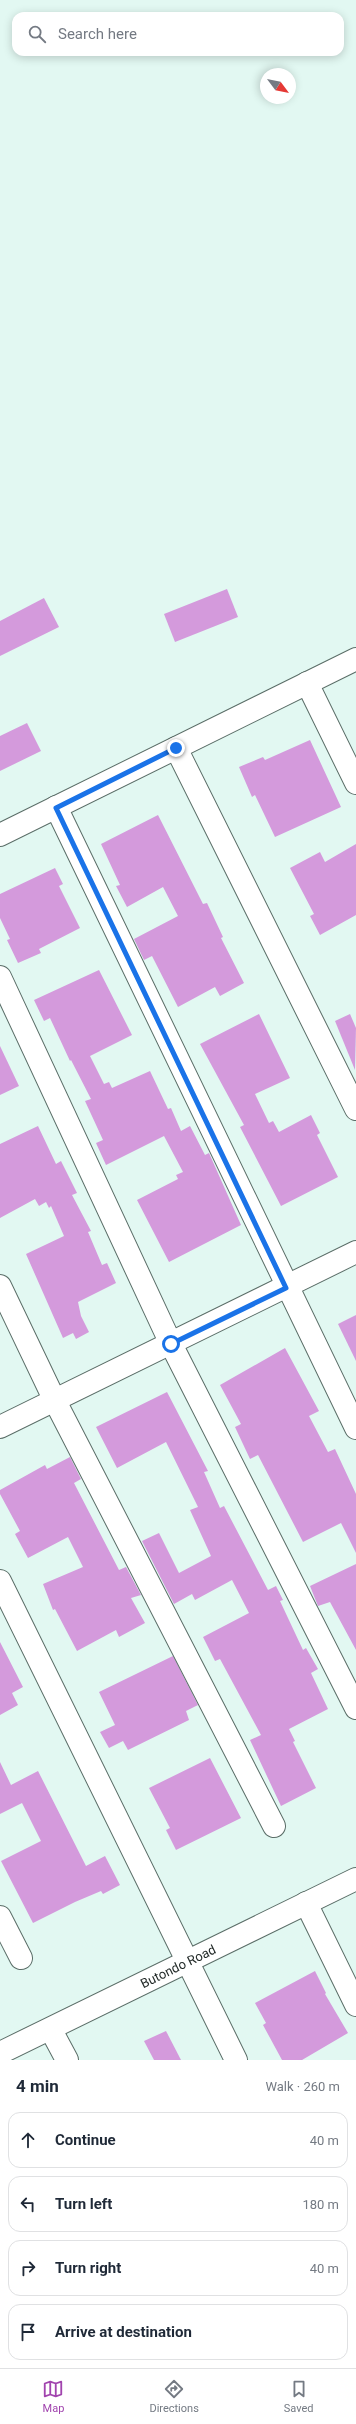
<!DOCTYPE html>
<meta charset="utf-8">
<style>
:root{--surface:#fff;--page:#f6f6f7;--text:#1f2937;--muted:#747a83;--line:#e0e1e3;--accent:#a144ae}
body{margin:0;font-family:Roboto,sans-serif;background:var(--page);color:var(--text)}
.compass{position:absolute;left:260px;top:68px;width:36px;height:36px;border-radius:50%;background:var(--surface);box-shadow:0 2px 10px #0003;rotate:122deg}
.stop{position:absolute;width:12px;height:12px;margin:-9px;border:3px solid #1a73e8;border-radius:50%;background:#fff}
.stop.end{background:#1a73e8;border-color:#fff;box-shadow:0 1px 4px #0008}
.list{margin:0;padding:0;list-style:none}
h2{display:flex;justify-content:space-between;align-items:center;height:52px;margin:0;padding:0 16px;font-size:17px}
h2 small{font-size:13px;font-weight:400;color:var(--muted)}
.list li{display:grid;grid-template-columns:26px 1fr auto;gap:12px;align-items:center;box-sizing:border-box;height:56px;margin:0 8px 8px;padding:0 8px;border:1px solid var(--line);border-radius:12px}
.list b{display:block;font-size:15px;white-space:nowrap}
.list em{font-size:13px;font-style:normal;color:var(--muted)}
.icon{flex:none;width:22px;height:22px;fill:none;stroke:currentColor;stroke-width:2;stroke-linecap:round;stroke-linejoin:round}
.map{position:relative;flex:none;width:356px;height:2060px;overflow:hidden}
.search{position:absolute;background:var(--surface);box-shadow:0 2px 10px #0003;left:12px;right:12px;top:12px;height:44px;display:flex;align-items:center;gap:10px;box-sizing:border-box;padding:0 14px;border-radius:12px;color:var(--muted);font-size:15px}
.sheet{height:308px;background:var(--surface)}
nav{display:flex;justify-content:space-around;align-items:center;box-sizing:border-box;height:56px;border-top:1px solid var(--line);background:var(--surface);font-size:11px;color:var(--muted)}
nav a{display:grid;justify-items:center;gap:2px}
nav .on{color:var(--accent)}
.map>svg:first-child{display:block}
</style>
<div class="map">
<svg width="356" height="2060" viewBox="0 0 356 2060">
<rect width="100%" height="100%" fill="#e2f8f2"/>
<!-- building -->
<g fill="#d49adc">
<polygon points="227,589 238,617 175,642 164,614"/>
<polygon points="44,598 59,627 0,656 0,621"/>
<polygon points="27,723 41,751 0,771 0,736"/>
<polygon points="310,740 341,807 275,837 255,795 252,797 239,767 263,757 265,760"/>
<polygon points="158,815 203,904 207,903 223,937 221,938 244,983 220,996 215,987 178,1007 152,956 144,960 134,939 178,916 163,887 127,907 116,886 120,885 101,844"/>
<polygon points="356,844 356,915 320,935 310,916 314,914 290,868 320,852 325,862"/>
<polygon points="55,868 63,884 59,886 80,928 39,949 41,953 18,963 7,940 10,939 0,918 0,894"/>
<polygon points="99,970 132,1035 90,1056 104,1084 109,1082 112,1088 150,1071 168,1109 171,1108 181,1131 190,1126 205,1155 209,1153 241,1225 169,1262 137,1200 178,1179 176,1175 183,1172 164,1136 106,1165 96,1143 103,1140 85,1101 91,1099 71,1060 70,1061 50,1018 44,1021 34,1000"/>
<polygon points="259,1014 290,1078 255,1094 269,1123 273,1121 279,1132 311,1115 320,1133 317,1135 338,1177 281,1206 240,1127 244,1125 200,1044"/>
<polygon points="350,1014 356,1028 355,1070 335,1021"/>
<polygon points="0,1046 19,1086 0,1095"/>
<polygon points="38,1126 56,1164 61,1161 77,1193 72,1195 91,1231 88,1232 102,1265 107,1263 116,1283 78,1302 81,1316 89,1332 76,1339 73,1333 63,1338 26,1254 64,1236 51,1206 49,1208 46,1202 39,1206 35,1199 0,1218 0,1144"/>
<polygon points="356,1315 356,1361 338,1324"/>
<polygon points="285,1348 319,1411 309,1416 328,1452 335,1449 356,1494 356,1553 341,1523 303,1542 258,1455 250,1459 235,1427 241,1424 220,1385"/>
<polygon points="167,1392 208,1471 204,1472 220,1508 224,1506 268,1590 276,1586 283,1600 280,1601 303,1650 306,1648 318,1669 311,1673 328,1709 289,1729 295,1741 293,1742 316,1788 281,1806 250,1740 261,1735 220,1659 215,1661 203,1637 249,1613 232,1580 195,1600 192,1594 174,1604 142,1541 159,1533 179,1573 211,1556 190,1510 198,1507 166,1442 117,1468 96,1427"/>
<polygon points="70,1457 81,1479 74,1483 119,1570 126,1567 141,1595 131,1598 145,1623 119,1637 116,1630 77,1651 55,1609 53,1610 43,1584 83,1567 68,1537 28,1558 15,1534 20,1531 0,1494 0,1490 45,1465 47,1469"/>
<polygon points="356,1564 356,1650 330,1602 318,1606 310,1586"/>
<polygon points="0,1642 23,1687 12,1693 18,1705 0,1715"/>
<polygon points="173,1656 198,1705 186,1711 189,1720 128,1750 123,1741 109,1748 100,1732 115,1725 99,1692"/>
<polygon points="210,1758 241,1818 176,1850 166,1830 170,1828 149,1788"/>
<polygon points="0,1762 11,1785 38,1771 86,1866 105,1856 120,1885 103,1894 101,1891 75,1902 33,1923 1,1861 41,1841 22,1803 0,1814"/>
<polygon points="315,1971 326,1993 325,1994 348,2033 302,2060 282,2060 263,2025 266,2023 255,2003"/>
<polygon points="166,2031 181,2060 154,2060 144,2041"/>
</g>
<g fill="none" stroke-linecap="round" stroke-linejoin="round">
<!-- minor casing -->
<g stroke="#5b6e68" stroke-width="24">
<g id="minor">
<polyline points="307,683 356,783"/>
<polyline points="176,748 356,1109"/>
<polyline points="56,807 356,1428"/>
<polyline points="0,835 356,659"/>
<polyline points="0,977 171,1344 356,1708"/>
<polyline points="0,1286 55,1401 274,1826"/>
<polyline points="0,1427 356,1252"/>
<polyline points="0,1581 236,2060"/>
<polyline points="306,1903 356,2005"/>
<polyline points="0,1917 21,1958"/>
<polyline points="51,2030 67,2060"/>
<path id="s1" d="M0 2053 356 1879"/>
</g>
</g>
<!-- minor -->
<use href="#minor" stroke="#fff" stroke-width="22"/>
</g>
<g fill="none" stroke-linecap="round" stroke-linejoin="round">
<!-- route -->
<polyline stroke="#1a73e8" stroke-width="5" points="171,1344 286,1288 56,808 176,748"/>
</g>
<g text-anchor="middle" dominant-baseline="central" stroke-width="3" stroke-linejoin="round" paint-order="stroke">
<!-- street labels -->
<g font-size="13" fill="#1e2624" stroke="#fff">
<text stroke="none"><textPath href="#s1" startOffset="198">Butondo Road</textPath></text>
</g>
</g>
</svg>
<svg class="compass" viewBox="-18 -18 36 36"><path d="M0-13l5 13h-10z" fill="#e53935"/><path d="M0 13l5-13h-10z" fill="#747a83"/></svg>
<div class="stop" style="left:171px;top:1344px"></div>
<div class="stop end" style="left:176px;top:748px"></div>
<div class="search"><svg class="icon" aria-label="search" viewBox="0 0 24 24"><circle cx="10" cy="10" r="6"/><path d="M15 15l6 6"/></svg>Search here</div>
</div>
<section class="sheet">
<h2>4 min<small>Walk · 260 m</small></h2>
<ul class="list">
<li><svg class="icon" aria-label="ahead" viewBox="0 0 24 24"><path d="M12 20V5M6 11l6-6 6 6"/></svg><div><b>Continue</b></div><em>40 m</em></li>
<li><svg class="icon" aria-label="left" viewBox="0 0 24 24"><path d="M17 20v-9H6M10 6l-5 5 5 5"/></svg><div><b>Turn left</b></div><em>180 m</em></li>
<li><svg class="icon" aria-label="right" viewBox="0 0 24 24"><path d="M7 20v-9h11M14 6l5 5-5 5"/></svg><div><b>Turn right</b></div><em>40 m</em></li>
<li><svg class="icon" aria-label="arrive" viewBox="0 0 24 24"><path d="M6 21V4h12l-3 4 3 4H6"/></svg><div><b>Arrive at destination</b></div></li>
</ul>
</section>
<nav>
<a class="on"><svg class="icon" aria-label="map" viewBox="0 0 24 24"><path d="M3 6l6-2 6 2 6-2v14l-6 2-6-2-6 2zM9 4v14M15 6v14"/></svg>Map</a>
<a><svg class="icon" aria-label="directions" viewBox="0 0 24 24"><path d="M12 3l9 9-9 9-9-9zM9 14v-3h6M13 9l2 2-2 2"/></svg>Directions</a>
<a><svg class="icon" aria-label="saved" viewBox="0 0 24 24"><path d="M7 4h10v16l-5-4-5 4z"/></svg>Saved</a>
</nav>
